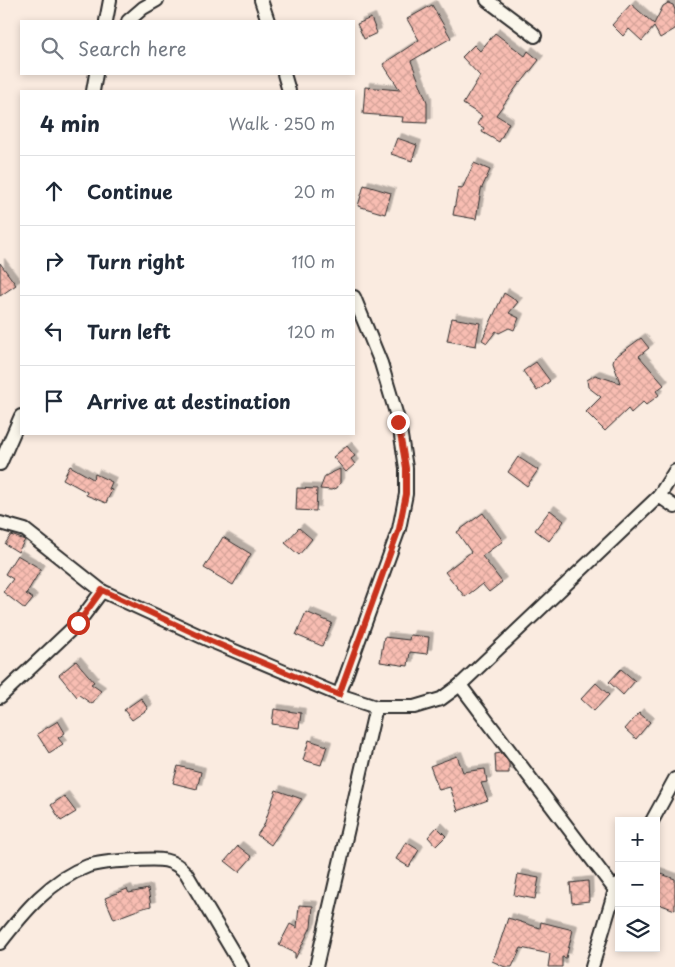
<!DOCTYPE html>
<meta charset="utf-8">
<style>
:root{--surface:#fff;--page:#f6f6f7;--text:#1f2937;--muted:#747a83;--line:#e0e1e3}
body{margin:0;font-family:"Playpen Sans",sans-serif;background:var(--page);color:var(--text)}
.controls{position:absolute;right:15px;bottom:15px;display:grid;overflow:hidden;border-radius:0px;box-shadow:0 2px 8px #0003}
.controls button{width:45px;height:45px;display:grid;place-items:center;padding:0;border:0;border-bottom:1px solid var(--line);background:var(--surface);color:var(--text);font:25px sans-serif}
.stop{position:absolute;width:15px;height:15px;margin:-11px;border:4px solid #c8321e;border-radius:50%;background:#fff}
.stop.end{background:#c8321e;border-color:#fff;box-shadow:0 1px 5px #0008}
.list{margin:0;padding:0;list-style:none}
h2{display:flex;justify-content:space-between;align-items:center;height:65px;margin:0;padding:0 20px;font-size:21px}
h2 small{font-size:16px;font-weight:400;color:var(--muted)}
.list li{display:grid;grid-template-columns:32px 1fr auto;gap:15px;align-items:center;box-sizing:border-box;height:70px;padding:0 20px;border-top:1px solid var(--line)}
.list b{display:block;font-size:19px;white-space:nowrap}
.list em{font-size:16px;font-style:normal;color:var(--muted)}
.icon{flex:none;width:28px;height:28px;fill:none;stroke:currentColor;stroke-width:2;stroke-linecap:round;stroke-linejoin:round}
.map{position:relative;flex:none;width:675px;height:967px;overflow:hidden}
.search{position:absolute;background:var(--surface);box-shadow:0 2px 8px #0003;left:20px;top:20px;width:335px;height:55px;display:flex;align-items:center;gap:12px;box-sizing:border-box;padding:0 18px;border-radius:0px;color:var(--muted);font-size:19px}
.panel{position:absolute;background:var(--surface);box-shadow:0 2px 8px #0003;left:20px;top:90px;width:335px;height:345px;border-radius:0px}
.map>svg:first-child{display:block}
</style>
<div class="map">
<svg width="675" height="967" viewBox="0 0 675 967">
<defs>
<pattern id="building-cross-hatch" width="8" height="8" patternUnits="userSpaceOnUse" patternTransform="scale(1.25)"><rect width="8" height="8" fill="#f8bdb2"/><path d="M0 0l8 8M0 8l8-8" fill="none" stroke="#d5a399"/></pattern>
<filter id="shadow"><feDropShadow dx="4.5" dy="-4.5" stdDeviation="0" flood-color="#0004"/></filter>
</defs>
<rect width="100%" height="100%" fill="#faebe0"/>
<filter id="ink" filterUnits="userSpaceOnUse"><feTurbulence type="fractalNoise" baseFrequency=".02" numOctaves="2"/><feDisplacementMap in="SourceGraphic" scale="10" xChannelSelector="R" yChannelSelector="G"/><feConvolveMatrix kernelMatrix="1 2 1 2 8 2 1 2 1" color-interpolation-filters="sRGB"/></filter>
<g filter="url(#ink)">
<!-- building -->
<g fill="url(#building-cross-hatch)" stroke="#2b2b2b" filter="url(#shadow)">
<polygon points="668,3 673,5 675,10 675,29 660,38 654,27 642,41 629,29 623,36 612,25 631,4 654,24 663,6"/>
<polygon points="432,5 451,38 411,61 427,102 427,123 402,122 403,117 363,114 365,87 400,90 383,64 419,40 407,19"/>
<polygon points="371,18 377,33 364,39 357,24"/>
<polygon points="495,33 525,56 528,51 539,60 521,83 520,82 496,115 509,123 499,142 482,132 484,128 477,124 482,116 463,104 480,76 462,57 474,45 480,51"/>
<polygon points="397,138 417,145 412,161 391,154"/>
<polygon points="474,163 490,170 481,190 476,219 453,215 458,188 462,189"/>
<polygon points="364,185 391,193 385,214 358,206"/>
<polygon points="0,263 16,285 0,296"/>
<polygon points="504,293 518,302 509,313 519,318 514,330 509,328 499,333 496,331 487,343 482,340"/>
<polygon points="452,318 480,323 476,346 447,341"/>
<polygon points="641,338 649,348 639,356 664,385 656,391 659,395 646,405 643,402 631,413 628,409 605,431 586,412 601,397 588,387 587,380 595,375 620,383 613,362 614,358"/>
<polygon points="536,362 550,381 537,391 523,371"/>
<polygon points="347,446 355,456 351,459 355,464 346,472 333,457"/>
<polygon points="518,457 538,470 527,486 508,472"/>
<polygon points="70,466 93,479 95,474 112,482 109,489 112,490 106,503 86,495 87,492 63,479"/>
<polygon points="340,469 340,483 337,488 331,490 320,489 325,476"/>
<polygon points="297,488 317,489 316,511 296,510"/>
<polygon points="550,510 564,521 549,541 535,530"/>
<polygon points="483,513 503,541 482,556 502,582 489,592 482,584 465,597 445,572 471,552 457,532"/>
<polygon points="299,528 312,539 299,555 285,543"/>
<polygon points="11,535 25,540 18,552 5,544"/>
<polygon points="223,537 251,554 233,585 204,568"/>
<polygon points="17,555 41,569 26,594 33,599 25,609 3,592 13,579 5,574"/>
<polygon points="306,612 332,623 322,646 296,635"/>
<polygon points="410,635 429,637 427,654 410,652 408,666 380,662 384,637 409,640"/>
<polygon points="76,661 94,682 91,684 101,691 92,704 79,695 77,697 59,675"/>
<polygon points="621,669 635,681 623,695 609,682"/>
<polygon points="596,683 609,695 594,711 581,699"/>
<polygon points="141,698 148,709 132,720 124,710"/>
<polygon points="274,709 301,713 299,728 272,724"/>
<polygon points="639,713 650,722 636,739 625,729"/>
<polygon points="58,721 65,733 58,738 63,744 49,753 37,734"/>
<polygon points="309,740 327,746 321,765 303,760"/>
<polygon points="502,753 509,763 509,773 496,773 495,754"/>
<polygon points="457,756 463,772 485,769 487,782 481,783 488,800 458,811 450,787 439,790 430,766"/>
<polygon points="178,766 201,772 197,789 173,783"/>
<polygon points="276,790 302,799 271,845 257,835 264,825"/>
<polygon points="64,796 76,812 61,821 51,805"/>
<polygon points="437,827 446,836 436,846 428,837"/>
<polygon points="406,842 419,850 409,867 396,859"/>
<polygon points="238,846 252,857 239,872 225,861"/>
<polygon points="656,872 675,879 675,910 656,903"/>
<polygon points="518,874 539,878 535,899 514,895"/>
<polygon points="588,881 589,901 572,903 570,883"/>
<polygon points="127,889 129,893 148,889 151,906 140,909 114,919 105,898"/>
<polygon points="299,905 313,906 311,927 295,959 295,953 279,945 290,924 297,928"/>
<polygon points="508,918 540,928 541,922 573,930 566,958 562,957 562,967 548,967 550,954 521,948 512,967 505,967 492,961 498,948"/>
</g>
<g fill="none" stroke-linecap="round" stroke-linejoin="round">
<!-- street casing -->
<g stroke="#2b2b2b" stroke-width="16">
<g id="street">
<polyline points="261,0 268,21"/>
<polyline points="487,0 535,36"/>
<polyline points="106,21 110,0"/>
<polyline points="128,21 143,8 157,0"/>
<polyline points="284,74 289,91"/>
<polyline points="93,91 96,74"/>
<polyline points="0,464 21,416"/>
<polyline points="659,496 675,471"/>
<polyline points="0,523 25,530 102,591 211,641 339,695 376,707 414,707 441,699 460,685 659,496 675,507"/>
<polyline points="460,685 615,890"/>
<polyline points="339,695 399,529 406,494 406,468 399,423 381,363 354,297"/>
<polyline points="0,697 78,623 102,591"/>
<polyline points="652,821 675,779"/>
<path d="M0 943C24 912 50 880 88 866 103 861 121 861 137 860 158 859 171 857 186 873L242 967"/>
<polyline points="316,967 376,707"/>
<polyline points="592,967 615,890 618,884"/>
</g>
</g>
<!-- street -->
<use href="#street" stroke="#fbf7ec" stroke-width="12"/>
</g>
</g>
<g fill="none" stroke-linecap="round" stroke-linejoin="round" filter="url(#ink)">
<!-- route -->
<polyline stroke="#c8321e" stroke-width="6" points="78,623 102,590 211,641 339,695 399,529 406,494 406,468 398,422"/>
</g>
</svg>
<div class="controls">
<button>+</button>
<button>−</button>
<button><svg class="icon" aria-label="layers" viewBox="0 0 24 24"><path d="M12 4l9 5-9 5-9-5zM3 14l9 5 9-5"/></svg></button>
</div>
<div class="stop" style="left:78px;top:623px"></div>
<div class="stop end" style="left:398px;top:422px"></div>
<div class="search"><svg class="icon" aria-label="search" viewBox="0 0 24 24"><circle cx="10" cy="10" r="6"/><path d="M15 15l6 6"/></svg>Search here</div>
<section class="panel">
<h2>4 min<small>Walk · 250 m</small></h2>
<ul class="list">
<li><svg class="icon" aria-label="ahead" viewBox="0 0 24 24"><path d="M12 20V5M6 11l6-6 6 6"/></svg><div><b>Continue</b></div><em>20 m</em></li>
<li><svg class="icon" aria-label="right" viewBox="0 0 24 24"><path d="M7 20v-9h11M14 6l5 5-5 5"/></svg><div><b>Turn right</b></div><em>110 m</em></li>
<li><svg class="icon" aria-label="left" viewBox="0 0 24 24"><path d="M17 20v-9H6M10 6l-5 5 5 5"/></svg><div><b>Turn left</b></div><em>120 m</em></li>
<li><svg class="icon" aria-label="arrive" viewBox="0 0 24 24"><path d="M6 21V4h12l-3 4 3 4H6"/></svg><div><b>Arrive at destination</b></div></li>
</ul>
</section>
</div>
